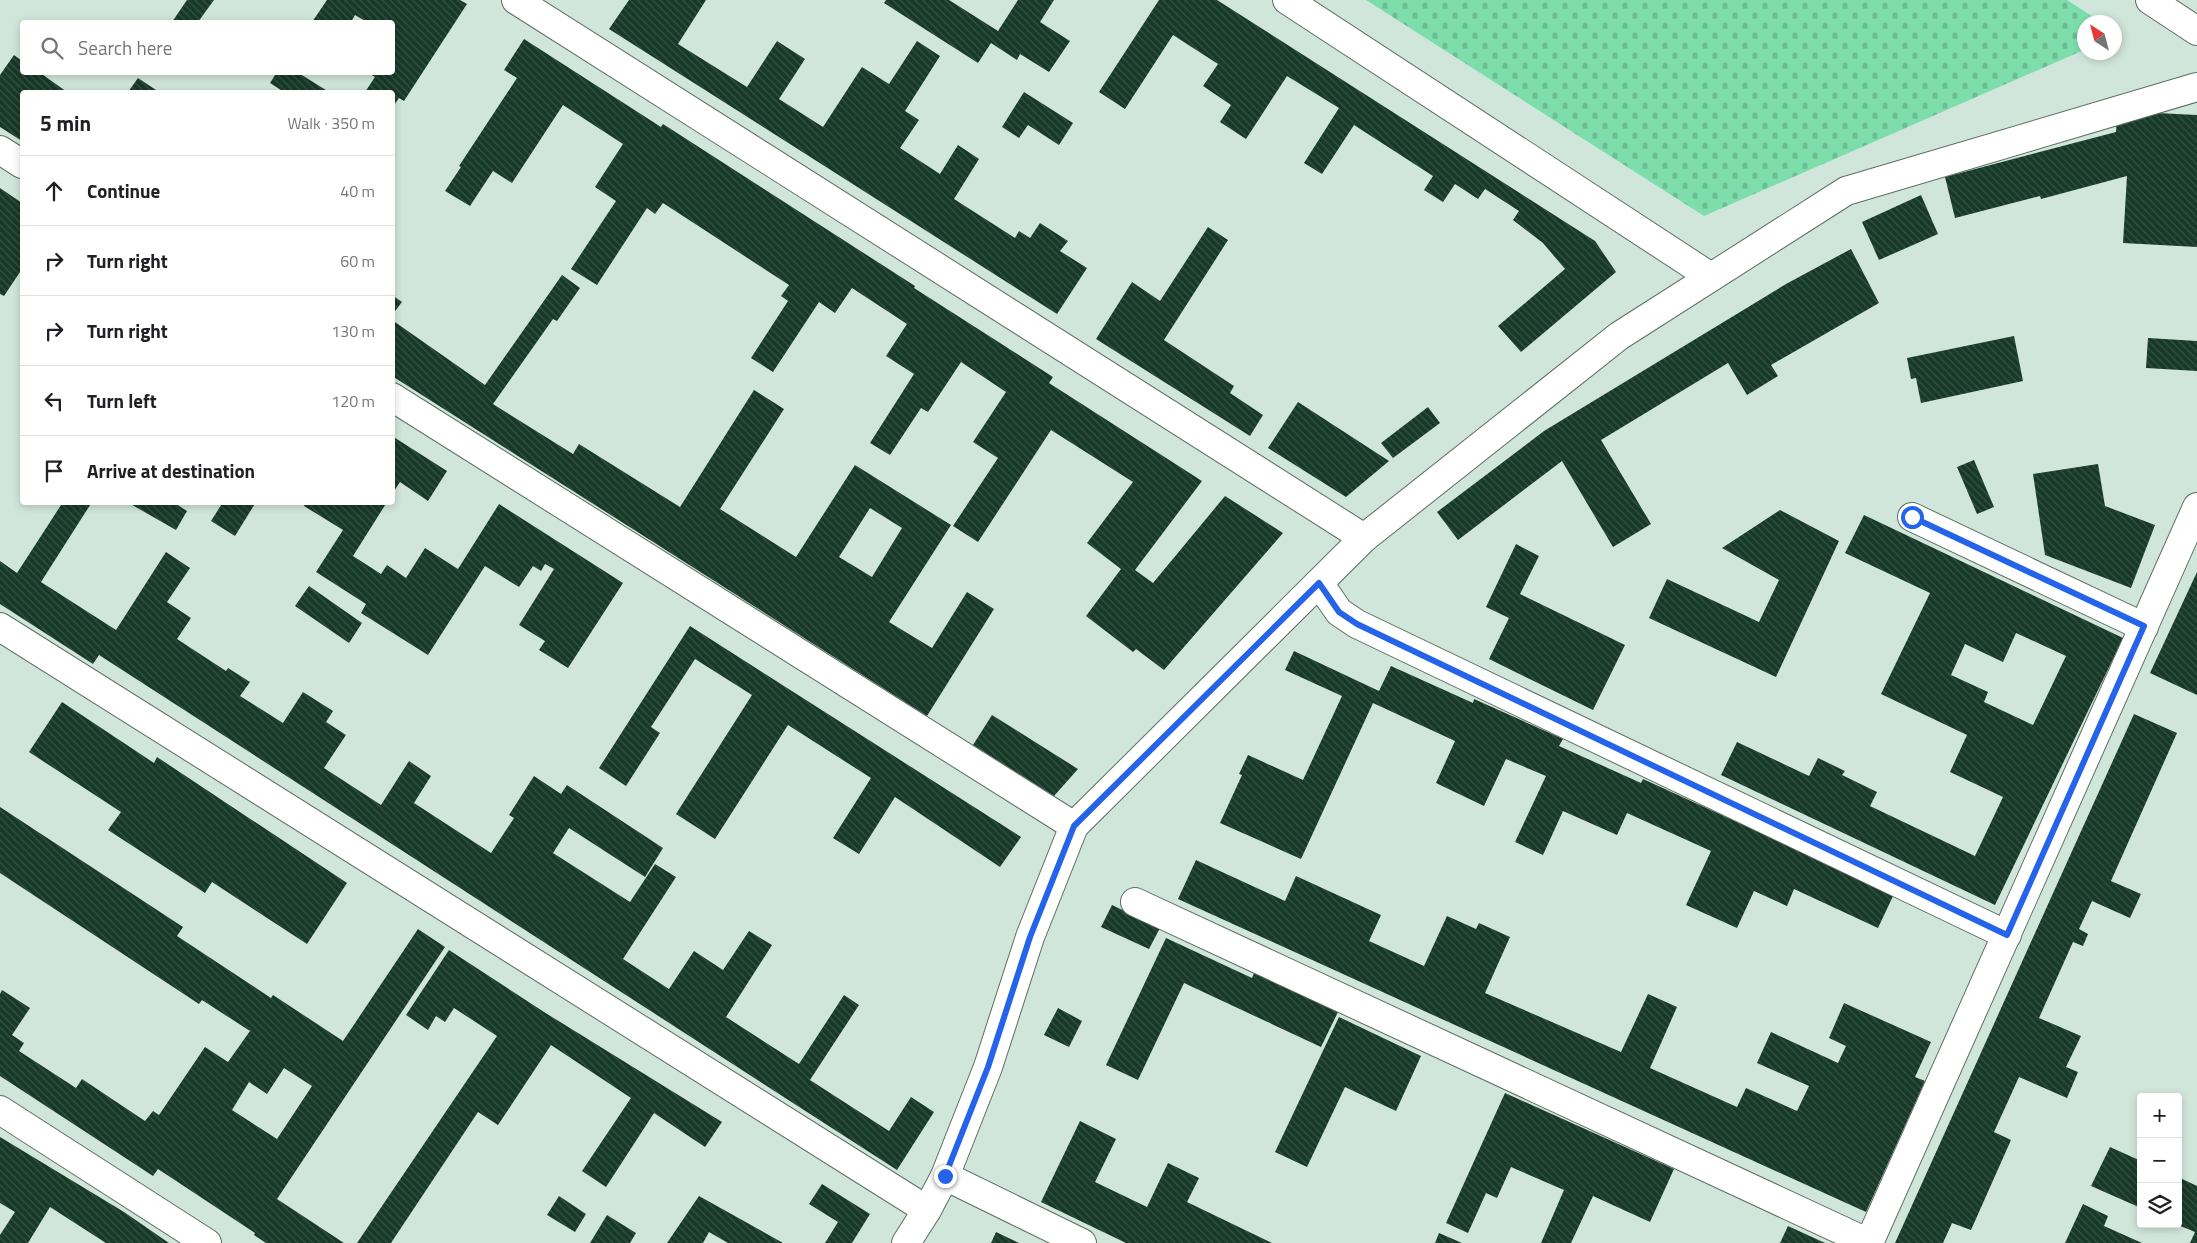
<!DOCTYPE html>
<meta charset="utf-8">
<style>
:root{--surface:#fff;--page:#f6f6f6;--text:#202124;--muted:#757577;--line:#e0e0e0}
body{margin:0;font-family:"Titillium Web",sans-serif;background:var(--page);color:var(--text)}
.controls{position:absolute;right:15px;bottom:15px;display:grid;overflow:hidden;border-radius:5px;box-shadow:0 2px 8px #0003}
.controls button{width:45px;height:45px;display:grid;place-items:center;padding:0;border:0;border-bottom:1px solid var(--line);background:var(--surface);color:var(--text);font:25px sans-serif}
.compass{position:absolute;left:2077px;top:15px;width:45px;height:45px;border-radius:50%;background:var(--surface);box-shadow:0 2px 8px #0003;rotate:324deg}
.stop{position:absolute;width:15px;height:15px;margin:-11px;border:4px solid #2563eb;border-radius:50%;background:#fff}
.stop.end{background:#2563eb;border-color:#fff;box-shadow:0 1px 5px #0008}
.list{margin:0;padding:0;list-style:none}
h2{display:flex;justify-content:space-between;align-items:center;height:65px;margin:0;padding:0 20px;font-size:21px}
h2 small{font-size:16px;font-weight:400;color:var(--muted)}
.list li{display:grid;grid-template-columns:32px 1fr auto;gap:15px;align-items:center;box-sizing:border-box;height:70px;padding:0 20px;border-top:1px solid var(--line)}
.list b{display:block;font-size:19px;white-space:nowrap}
.list em{font-size:16px;font-style:normal;color:var(--muted)}
.icon{flex:none;width:28px;height:28px;fill:none;stroke:currentColor;stroke-width:2;stroke-linecap:round;stroke-linejoin:round}
.map{position:relative;flex:none;width:2197px;height:1243px;overflow:hidden}
.search{position:absolute;background:var(--surface);box-shadow:0 2px 8px #0003;left:20px;top:20px;width:375px;height:55px;display:flex;align-items:center;gap:12px;box-sizing:border-box;padding:0 18px;border-radius:5px;color:var(--muted);font-size:19px}
.panel{position:absolute;background:var(--surface);box-shadow:0 2px 8px #0003;left:20px;top:90px;width:375px;height:415px;border-radius:5px}
.map>svg:first-child{display:block}
</style>
<div class="map">
<svg width="2197" height="1243" viewBox="0 0 2197 1243">
<defs>
<pattern id="cemetery-stones" width="16" height="16" patternUnits="userSpaceOnUse" patternTransform="scale(1.25)"><rect width="16" height="16" fill="#7ddeac"/><path d="M2 7V4a2 2 0 0 1 4 0v3zM10 15v-3a2 2 0 0 1 4 0v3z" fill="#6bbe93"/></pattern>
<pattern id="building-back-hatch" width="6" height="6" patternUnits="userSpaceOnUse" patternTransform="scale(1.25)"><rect width="6" height="6" fill="#173928"/><path d="M-1 5l2 2M0 0l6 6M5-1l2 2" fill="none" stroke="#375245"/></pattern>
</defs>
<rect width="100%" height="100%" fill="#d1e6da"/>
<!-- cemetery -->
<polygon fill="url(#cemetery-stones)" points="1366,0 2067,0 2101,22 2084,22 2084,50 1704,216"/>
<!-- building -->
<g fill="url(#building-back-hatch)" fill-rule="evenodd">
<polygon points="187,0 214,0 198,22 172,22"/>
<polygon points="327,0 460,0 467,4 404,101 399,98 392,108 392,92 365,92 375,77 367,72 392,72 392,22 367,22 355,15 351,22 312,22"/>
<polygon points="629,0 706,0 678,44 747,87 777,41 805,59 779,99 823,127 862,67 889,84 917,41 940,56 905,111 919,120 900,148 940,174 958,145 979,159 954,199 1015,238 1019,231 1030,238 1040,223 1068,241 1060,251 1087,268 1057,314 609,29"/>
<polygon points="886,0 949,0 998,31 1018,0 1054,0 1040,22 1070,41 1049,72 1020,54 1017,60 991,43 978,63 884,3"/>
<polygon points="1159,0 1217,0 1595,241 1616,272 1521,352 1498,326 1565,269 1543,243 1513,220 1519,211 1485,189 1478,199 1455,184 1443,202 1424,190 1433,176 1354,125 1322,174 1304,163 1339,108 1287,76 1246,139 1220,122 1231,105 1203,86 1218,64 1173,35 1125,109 1099,92"/>
<polygon points="524,39 661,127 663,124 915,286 914,288 1053,377 1049,383 1202,481 1135,570 1153,583 1225,496 1283,533 1164,670 1136,649 1133,652 1086,616 1121,569 1087,543 1133,482 1051,430 978,542 953,526 998,458 973,442 1006,392 961,362 928,412 921,408 890,455 870,443 914,374 886,356 907,324 852,288 835,313 819,302 773,372 751,358 788,301 781,296 789,285 663,203 655,214 647,208 597,285 571,269 616,201 595,187 623,144 563,105 512,183 493,171 470,206 445,191 461,167 459,166 517,78 504,70"/>
<polygon points="14,55 22,61 22,72 39,72 67,92 22,92 22,141 0,127 0,75"/>
<polygon points="277,72 297,72 329,92 284,92 270,83"/>
<polygon points="138,78 159,92 128,92"/>
<polygon points="1024,92 1073,123 1059,145 1028,125 1019,138 1002,127"/>
<polygon points="2117,111 2197,115 2197,247 2123,243 2127,176 2041,199 2040,196 1955,218 1945,177 2116,132"/>
<polygon points="0,188 22,203 22,269 4,296 0,294"/>
<polygon points="1921,195 1938,234 1879,260 1862,222"/>
<polygon points="1208,227 1228,240 1164,340 1234,386 1230,393 1263,415 1250,436 1096,339 1132,282 1160,301"/>
<polygon points="1851,249 1879,303 1771,365 1778,376 1747,395 1728,363 1601,440 1651,524 1613,547 1562,461 1458,540 1437,512 1544,431 1786,284"/>
<path d="M562 275 580 288 557 321 553 319 493 404 573 454 579 444 680 507 754 390 784 409 720 509 796 557 855 465 951 525 889 622 932 648 967 592 994 609 927 716 392 376V320L485 385ZM870 508 902 528 872 577 839 557Z"/>
<polygon points="392,295 402,302 392,315"/>
<polygon points="2014,336 2023,381 1921,403 1916,378 1911,379 1907,358"/>
<polygon points="2148,338 2197,341 2197,371 2146,368"/>
<polygon points="1298,402 1389,461 1346,497 1268,448"/>
<polygon points="1428,407 1440,423 1393,458 1381,443"/>
<polygon points="392,436 447,471 428,501 400,482 392,494"/>
<polygon points="1974,460 1994,507 1977,514 1957,467"/>
<polygon points="2098,464 2105,506 2155,525 2131,588 2045,555 2033,474"/>
<polygon points="63,502 92,502 41,582 116,630 166,552 190,568 167,602 191,618 177,639 226,671 228,668 250,682 240,696 283,723 303,692 333,711 326,722 346,735 324,768 381,805 409,761 431,776 414,803 491,853 514,818 509,815 534,776 561,794 567,785 663,848 645,877 569,828 553,853 630,902 655,864 676,877 623,959 669,989 694,951 723,970 749,931 772,945 726,1017 799,1064 844,995 859,1005 810,1080 889,1131 911,1097 934,1112 897,1170 99,655 93,664 0,604 0,561 17,573"/>
<polygon points="127,502 173,502 187,511 176,530"/>
<polygon points="223,502 256,502 235,536 211,521"/>
<polygon points="306,502 387,502 353,556 381,574 387,565 406,578 425,548 458,569 499,504 623,583 568,668 539,650 545,641 519,625 554,569 545,564 541,571 533,566 519,587 485,566 428,655 361,613 366,604 316,572 343,530 304,506"/>
<polygon points="1780,510 1839,541 1776,677 1649,618 1667,579 1759,622 1779,580 1722,548"/>
<path d="M1864 515 2123 638 1995 905 1721 775 1737 742 1809 776 1818 758 1845 771 1842 775 1877 792 1870 806 1975 856 2003 797 1950 772 1967 735 1881 694 1930 593 1845 553ZM2016 633 2066 656 2033 725 1984 702 1988 692 1951 675 1965 644 2003 662Z"/>
<polygon points="1516,544 1539,556 1520,594 1625,645 1593,710 1489,659 1509,618 1486,607"/>
<polygon points="2197,572 2197,695 2150,673"/>
<polygon points="309,586 362,623 349,643 295,606"/>
<polygon points="690,626 1021,837 1000,867 895,797 859,854 833,838 871,778 788,725 715,839 676,814 752,695 695,659 651,727 660,733 626,786 599,768"/>
<polygon points="1294,651 1379,691 1391,666 1473,703 1474,699 1563,739 1559,746 1641,783 1643,779 1894,894 1878,928 1794,889 1787,906 1754,891 1737,928 1686,905 1711,851 1627,813 1617,835 1563,811 1543,855 1515,842 1546,776 1506,759 1484,806 1436,783 1455,741 1373,703 1301,859 1220,823 1242,775 1239,774 1248,755 1303,780 1342,696 1285,670"/>
<polygon points="62,702 154,763 157,757 347,883 307,944 212,882 205,893 108,830 121,812 29,752"/>
<polygon points="2134,714 2177,733 2111,881 2141,894 2130,918 2092,901 2079,929 2088,934 2083,946 2073,942 2039,1018 2081,1036 2066,1067 2078,1072 2067,1098 2019,1077 1994,1132 2011,1140 1971,1230 1952,1223 1943,1243 1895,1243"/>
<polygon points="992,715 1078,769 1054,796 973,745"/>
<path d="M0 807 183 927 177 936 271 998 273 995 343 1041 418 929 445 947 277 1199 344 1243H266L254 1235 255 1233 158 1169 153 1176 0 1076V994L2 990 30 1008 12 1035 24 1043 19 1051 76 1088 82 1079 145 1121 153 1111 159 1115 205 1047 228 1062 250 1031 202 1000 199 1004 0 873ZM284 1068 312 1086 277 1139 232 1110 249 1082 267 1094Z"/>
<polygon points="1196,860 1285,901 1296,876 1381,915 1369,941 1424,966 1447,916 1476,929 1479,923 1510,937 1485,993 1621,1052 1648,994 1677,1007 1650,1068 1737,1107 1746,1088 1797,1111 1809,1086 1757,1063 1771,1032 1838,1063 1846,1046 1829,1038 1844,1003 1931,1042 1915,1077 1925,1081 1866,1212 1178,899"/>
<polygon points="1112,905 1160,928 1149,949 1101,927"/>
<polygon points="1166,938 1252,978 1254,973 1338,1012 1321,1047 1184,983 1138,1080 1106,1065"/>
<polygon points="449,950 544,1012 722,1122 705,1147 654,1113 606,1187 582,1171 631,1098 551,1045 498,1125 478,1112 391,1243 357,1243 497,1036 454,1008 445,1022 436,1016 428,1030 406,1015"/>
<polygon points="1058,1008 1082,1021 1069,1047 1044,1035"/>
<polygon points="1339,1017 1421,1056 1396,1111 1345,1087 1307,1167 1275,1152"/>
<polygon points="1505,1093 1674,1169 1650,1222 1593,1196 1571,1243 1541,1243 1564,1190 1511,1167 1497,1198 1486,1193 1468,1233 1446,1223"/>
<polygon points="1080,1121 1116,1139 1095,1182 1147,1207 1168,1163 1199,1178 1187,1202 1272,1243 1126,1243 1041,1202"/>
<polygon points="0,1137 124,1212 169,1243 106,1243 50,1207 28,1243 0,1243 0,1235 15,1212 0,1203"/>
<polygon points="2110,1147 2141,1161 2141,1208 2091,1186"/>
<polygon points="2178,1177 2197,1186 2197,1243 2190,1243 2195,1232 2178,1225"/>
<polygon points="822,1184 870,1214 852,1243 825,1243 838,1222 809,1204"/>
<polygon points="559,1196 586,1214 575,1232 547,1215"/>
<polygon points="699,1196 783,1243 728,1243 709,1232 703,1243 667,1243"/>
<polygon points="2083,1204 2108,1216 2104,1226 2142,1243 2065,1243"/>
<polygon points="607,1215 636,1233 630,1243 590,1243"/>
<polygon points="1788,1226 1825,1243 1780,1243"/>
<polygon points="996,1232 1019,1243 991,1243"/>
<polygon points="1439,1233 1462,1243 1435,1243"/>
</g>
<g fill="none" stroke-linecap="round" stroke-linejoin="round">
<!-- minor casing -->
<g stroke="#5c6e63" stroke-width="30">
<g id="minor">
<polyline points="516,0 1364,538"/>
<polyline points="1287,0 1711,277"/>
<polyline points="2150,0 2197,31"/>
<polyline points="0,150 22,164"/>
<polyline points="392,397 1074,826"/>
<polyline points="1912,517 2144,627"/>
<polyline points="1319,583 1339,612 1357,624 2007,935"/>
<polyline points="0,627 927,1210"/>
<polyline points="1135,902 1869,1243"/>
<polyline points="0,1110 207,1243"/>
<polyline points="945,1176 1082,1243"/>
<polyline points="906,1243 927,1210 945,1176 988,1067 1030,937 1074,826 1364,538 1619,336 1846,191 2197,87"/>
<polyline points="1869,1243 2197,507"/>
</g>
</g>
<!-- minor -->
<use href="#minor" stroke="#fff" stroke-width="28"/>
</g>
<g fill="none" stroke-linecap="round" stroke-linejoin="round">
<!-- route -->
<polyline stroke="#2563eb" stroke-width="6" points="945,1176 988,1067 1030,937 1074,826 1319,583 1339,612 1357,624 2007,935 2144,626 1912,517"/>
</g>
</svg>
<div class="controls">
<button>+</button>
<button>−</button>
<button><svg class="icon" aria-label="layers" viewBox="0 0 24 24"><path d="M12 4l9 5-9 5-9-5zM3 14l9 5 9-5"/></svg></button>
</div>
<svg class="compass" viewBox="-18 -18 36 36"><path d="M0-13l5 13h-10z" fill="#e53935"/><path d="M0 13l5-13h-10z" fill="#757577"/></svg>
<div class="stop" style="left:1912px;top:517px"></div>
<div class="stop end" style="left:945px;top:1176px"></div>
<div class="search"><svg class="icon" aria-label="search" viewBox="0 0 24 24"><circle cx="10" cy="10" r="6"/><path d="M15 15l6 6"/></svg>Search here</div>
<section class="panel">
<h2>5 min<small>Walk · 350 m</small></h2>
<ul class="list">
<li><svg class="icon" aria-label="ahead" viewBox="0 0 24 24"><path d="M12 20V5M6 11l6-6 6 6"/></svg><div><b>Continue</b></div><em>40 m</em></li>
<li><svg class="icon" aria-label="right" viewBox="0 0 24 24"><path d="M7 20v-9h11M14 6l5 5-5 5"/></svg><div><b>Turn right</b></div><em>60 m</em></li>
<li><svg class="icon" aria-label="right" viewBox="0 0 24 24"><path d="M7 20v-9h11M14 6l5 5-5 5"/></svg><div><b>Turn right</b></div><em>130 m</em></li>
<li><svg class="icon" aria-label="left" viewBox="0 0 24 24"><path d="M17 20v-9H6M10 6l-5 5 5 5"/></svg><div><b>Turn left</b></div><em>120 m</em></li>
<li><svg class="icon" aria-label="arrive" viewBox="0 0 24 24"><path d="M6 21V4h12l-3 4 3 4H6"/></svg><div><b>Arrive at destination</b></div></li>
</ul>
</section>
</div>
